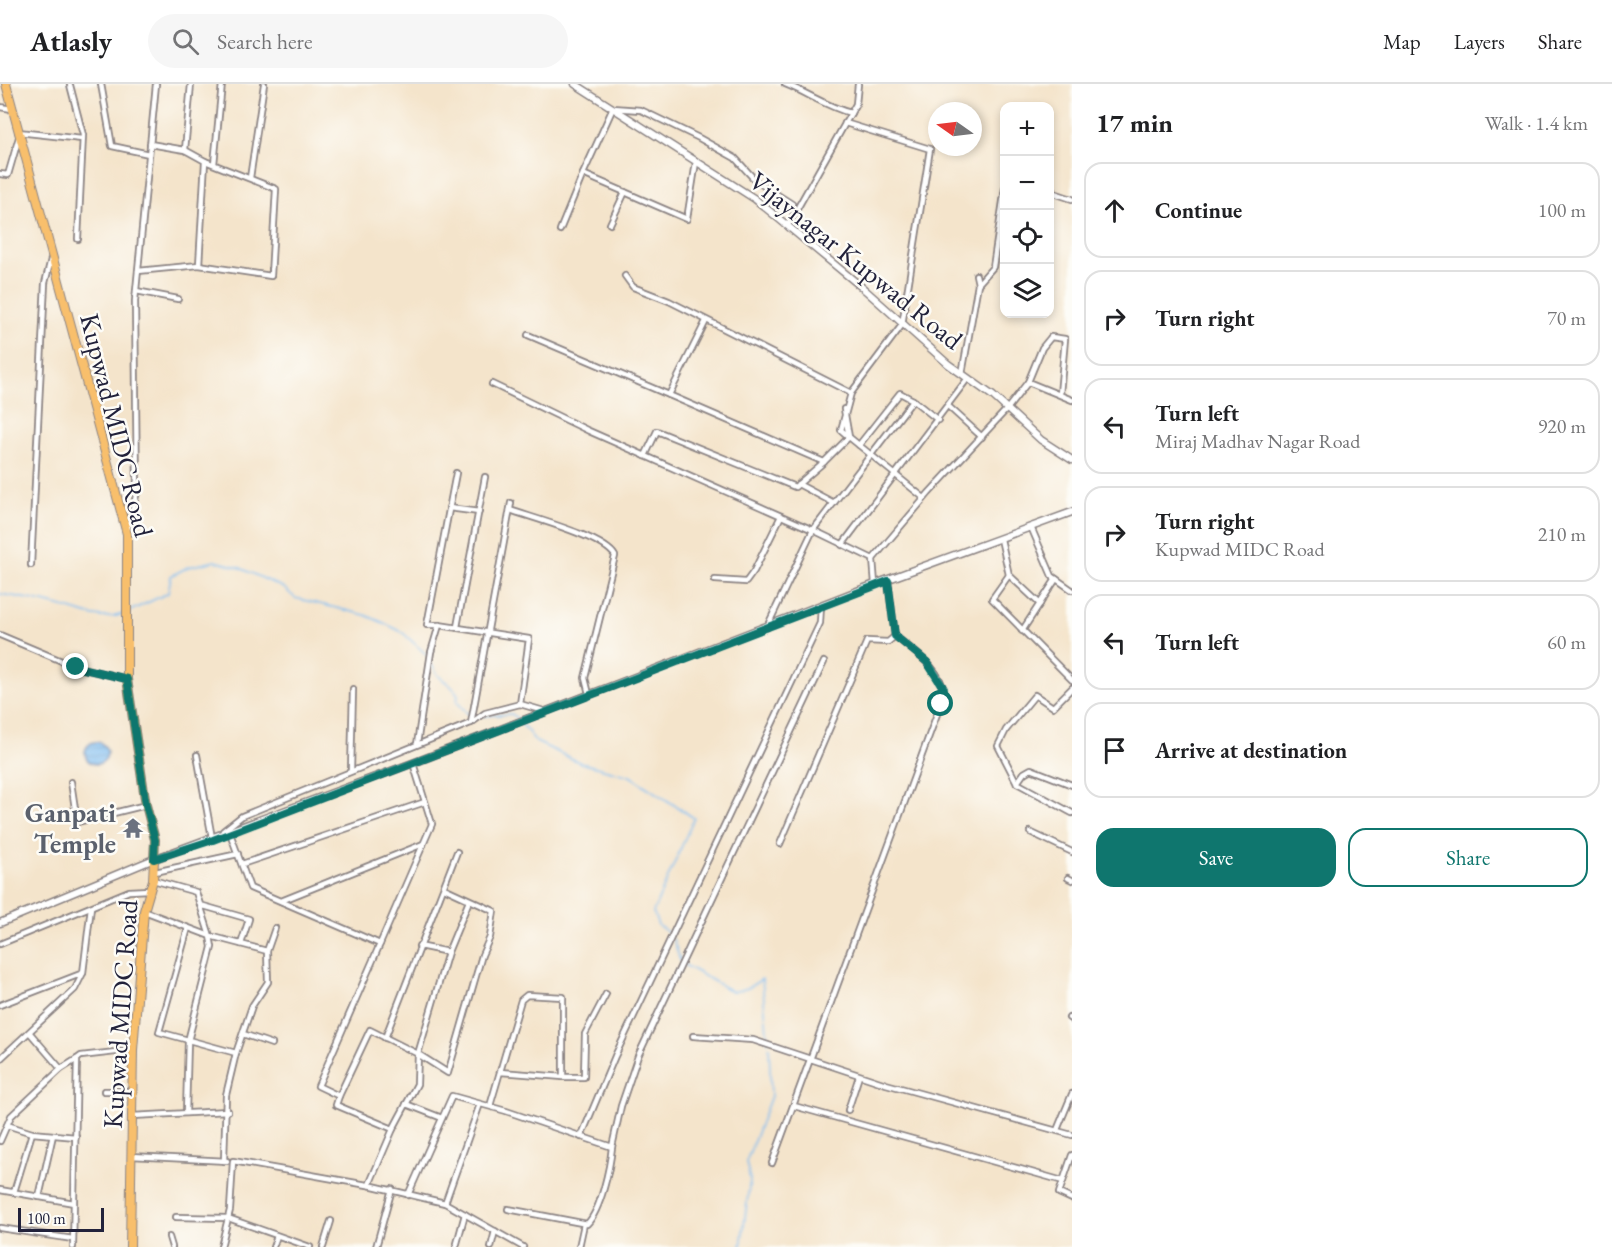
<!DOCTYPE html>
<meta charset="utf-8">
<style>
:root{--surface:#fff;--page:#f6f6f6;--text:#202124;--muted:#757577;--line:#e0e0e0;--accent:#0f766e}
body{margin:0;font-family:"EB Garamond",serif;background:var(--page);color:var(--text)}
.controls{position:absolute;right:18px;top:18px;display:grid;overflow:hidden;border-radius:12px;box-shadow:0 3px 9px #0003}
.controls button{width:54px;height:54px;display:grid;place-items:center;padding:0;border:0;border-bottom:2px solid var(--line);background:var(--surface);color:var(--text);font:30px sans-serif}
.compass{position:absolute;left:928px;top:18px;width:54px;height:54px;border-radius:50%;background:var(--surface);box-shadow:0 3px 9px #0003;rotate:284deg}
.scale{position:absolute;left:18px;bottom:15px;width:86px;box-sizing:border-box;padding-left:6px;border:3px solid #22223b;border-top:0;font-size:16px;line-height:21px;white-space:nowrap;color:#22223b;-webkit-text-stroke:4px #fdfcf7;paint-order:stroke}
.stop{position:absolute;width:18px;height:18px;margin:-14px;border:4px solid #0f766e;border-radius:50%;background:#fff}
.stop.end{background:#0f766e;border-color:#fff;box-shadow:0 2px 6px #0008}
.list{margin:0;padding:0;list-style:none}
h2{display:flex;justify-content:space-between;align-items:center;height:78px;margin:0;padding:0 24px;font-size:26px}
h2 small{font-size:20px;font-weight:400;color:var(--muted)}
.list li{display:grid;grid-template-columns:39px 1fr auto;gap:18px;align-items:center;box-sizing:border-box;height:96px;margin:0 12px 12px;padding:0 12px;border:2px solid var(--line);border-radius:18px}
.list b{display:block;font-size:22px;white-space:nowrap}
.list p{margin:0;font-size:20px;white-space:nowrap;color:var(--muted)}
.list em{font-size:20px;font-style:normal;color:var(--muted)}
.actions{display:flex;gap:12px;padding:18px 24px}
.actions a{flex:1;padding:14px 0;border:2px solid var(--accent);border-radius:18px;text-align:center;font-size:21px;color:var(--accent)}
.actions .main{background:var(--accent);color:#fff}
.icon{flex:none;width:33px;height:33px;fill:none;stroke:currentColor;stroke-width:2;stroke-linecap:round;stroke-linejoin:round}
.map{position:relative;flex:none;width:1072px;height:1163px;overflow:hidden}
header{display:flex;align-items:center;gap:36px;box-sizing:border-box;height:84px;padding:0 30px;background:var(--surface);border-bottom:2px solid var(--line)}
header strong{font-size:28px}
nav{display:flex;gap:33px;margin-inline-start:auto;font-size:21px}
.search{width:420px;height:54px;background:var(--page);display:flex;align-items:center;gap:15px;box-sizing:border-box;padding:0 21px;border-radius:33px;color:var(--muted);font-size:22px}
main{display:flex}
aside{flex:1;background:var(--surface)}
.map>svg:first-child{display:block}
</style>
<header>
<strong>Atlasly</strong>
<div class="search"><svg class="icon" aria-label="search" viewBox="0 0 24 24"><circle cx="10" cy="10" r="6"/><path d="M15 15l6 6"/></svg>Search here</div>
<nav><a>Map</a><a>Layers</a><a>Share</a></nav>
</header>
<main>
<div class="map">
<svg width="1072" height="1163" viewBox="0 0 1072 1163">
<defs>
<pattern id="water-rules" width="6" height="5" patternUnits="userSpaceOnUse" patternTransform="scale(1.5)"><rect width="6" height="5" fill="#7dbcf1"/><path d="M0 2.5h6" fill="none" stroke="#6ca1d0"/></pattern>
</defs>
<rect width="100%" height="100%" fill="#fdfcf7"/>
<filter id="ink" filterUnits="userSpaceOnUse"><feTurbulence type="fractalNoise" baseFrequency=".0167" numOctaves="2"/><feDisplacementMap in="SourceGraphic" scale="12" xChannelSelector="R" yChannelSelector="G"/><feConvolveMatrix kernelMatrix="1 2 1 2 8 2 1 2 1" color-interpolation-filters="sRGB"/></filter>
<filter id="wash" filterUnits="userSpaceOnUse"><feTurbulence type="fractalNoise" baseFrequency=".008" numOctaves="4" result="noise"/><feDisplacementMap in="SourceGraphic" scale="24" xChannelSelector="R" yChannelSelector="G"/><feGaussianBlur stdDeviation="1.35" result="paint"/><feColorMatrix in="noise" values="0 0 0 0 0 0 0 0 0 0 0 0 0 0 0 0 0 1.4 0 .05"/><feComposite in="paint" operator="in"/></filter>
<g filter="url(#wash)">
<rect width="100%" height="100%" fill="#f4e4cb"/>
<!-- water -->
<circle fill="url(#water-rules)" stroke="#506f96" stroke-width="1.5" cx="96" cy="669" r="11"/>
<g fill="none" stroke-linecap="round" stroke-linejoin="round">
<!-- stream -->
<g stroke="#7dbcf1" stroke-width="1.5">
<path d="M0 510C19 513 37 516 55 521 78 526 100 539 123 530"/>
<polyline points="130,527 168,509 171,492 188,483 215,477 238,483 284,504 295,514 365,531 384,539 402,548 428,572"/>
<path d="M431 579C440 600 450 596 458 611L457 618 469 631"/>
<polyline points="483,632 512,630 518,635"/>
<polyline points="521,639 536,658 581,679 630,692 694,734 653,828 658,841 671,851"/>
<polyline points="673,855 681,879 733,908 748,904 762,895 768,958"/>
<polyline points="741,1163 750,1096 746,1078 771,1012 769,963"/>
</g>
</g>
</g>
<g filter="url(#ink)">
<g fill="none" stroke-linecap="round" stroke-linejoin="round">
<!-- minor casing -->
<g stroke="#8b8383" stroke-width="8">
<g id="minor">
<polyline points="101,0 112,62 149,70"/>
<path d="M785 0C808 9 827 23 851 29"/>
<polyline points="70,1 83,51 78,155"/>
<polyline points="0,23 12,25"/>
<polyline points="18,48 82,55"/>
<polyline points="150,60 185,66 191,0"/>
<polyline points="696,78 687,135 583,90 613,24 641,26 699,54 735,74 756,97 792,120"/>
<polyline points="214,80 222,0"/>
<polyline points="0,90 8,91 19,53"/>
<polyline points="250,94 264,0"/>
<polyline points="1050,103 1054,109 1072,115"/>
<polyline points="610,140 625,108"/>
<polyline points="788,141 856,20 858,0"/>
<polyline points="560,146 583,90"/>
<polyline points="199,181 271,192 276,105 205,77"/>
<polyline points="138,187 199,181 205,77 185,66"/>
<polyline points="625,192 633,203 669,217 851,309"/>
<polyline points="978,200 993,183 1005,104"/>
<polyline points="136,207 178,215"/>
<polyline points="706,237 669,311 824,378 849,353 924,414"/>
<polyline points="528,251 669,311"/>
<polyline points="962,290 978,200 976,191"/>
<polyline points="1028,298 1072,316"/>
<polyline points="492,300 589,347 813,446 913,316 938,336"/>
<polyline points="948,322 982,353"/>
<polyline points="844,325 849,353 841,346 851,309 902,241 930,65 845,39"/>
<polyline points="859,361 900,309 913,316"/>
<polyline points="645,372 657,347 795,403 824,378"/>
<polyline points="798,400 834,419"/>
<polyline points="449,424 479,428"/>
<path d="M510 426C532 434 605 453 615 472L585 594 589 610"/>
<polyline points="1031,443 1052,492 1072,506"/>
<polyline points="127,448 137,408 135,217 156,0"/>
<polyline points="1001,455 1009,491 992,515 1072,596"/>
<polyline points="842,461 968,294"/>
<polyline points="873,475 929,409 1007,325 1028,298 1042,264 1051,253 1065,255 1060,310"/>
<polyline points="31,481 45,199 51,175"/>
<polyline points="1009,491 1040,520"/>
<polyline points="715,496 746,498 754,487 781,432"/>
<polyline points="439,541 529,555 520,620"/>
<polyline points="457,543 485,393"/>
<polyline points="767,543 813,446 873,475 875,500"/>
<polyline points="1022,547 1056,495"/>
<polyline points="0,551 76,583 127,595"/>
<polyline points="1072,604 1053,623 1035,611 1006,646 998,662 1017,699 1072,729"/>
<polyline points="471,639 511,419"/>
<polyline points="417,660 431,568 439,541 427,541 456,389"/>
<polyline points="197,671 212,754"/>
<polyline points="351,686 353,605"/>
<polyline points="71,698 77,738 146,721"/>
<polyline points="1017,699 1024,689 1031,685 1072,701"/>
<polyline points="223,747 242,732 471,639 485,629 520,620 544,627"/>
<polyline points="1030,748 1072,768"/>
<polyline points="230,749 250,804 380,860 432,740 413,679"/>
<polyline points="780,760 867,557 888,558 895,552"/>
<polyline points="242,780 425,718"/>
<polyline points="155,788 238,770"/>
<polyline points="1068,794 1072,796"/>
<polyline points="153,796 196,808 210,852 267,867"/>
<polyline points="281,817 423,760"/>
<polyline points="200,821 249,835 241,860"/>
<polyline points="144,827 210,852 212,863 188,957 186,1029"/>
<polyline points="188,844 159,948 236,969"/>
<polyline points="0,860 129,807 149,806"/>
<polyline points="419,862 448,868"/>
<polyline points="0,921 83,889"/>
<polyline points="1069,934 1072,936"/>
<polyline points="30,949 61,985"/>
<polyline points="243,950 272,960"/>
<polyline points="693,952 753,956 886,1000 1072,1051"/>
<polyline points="385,954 457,768"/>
<polyline points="0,975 75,905 83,889 91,823"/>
<polyline points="563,993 584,993 585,950 606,910"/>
<polyline points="104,1007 132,1007"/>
<polyline points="339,1012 370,946 418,970 448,989 482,871 490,853 494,827 444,804"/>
<polyline points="406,1020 442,1034"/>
<polyline points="490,1022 521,916 527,911 563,913 563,993 500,988"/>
<polyline points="794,1022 1063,1097"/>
<polyline points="848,1026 859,992"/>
<polyline points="132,1032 228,1027"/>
<polyline points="7,1041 32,1049 76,1053"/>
<polyline points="393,1045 417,1000 418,970 448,868 469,817"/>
<polyline points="1057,1046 1072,1010"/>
<polyline points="581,1053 615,972 820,539 821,522"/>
<polyline points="0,1057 11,1032 61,985 77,975"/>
<polyline points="1072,1071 1059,1109 1072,1115"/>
<polyline points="131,1072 227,1077"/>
<polyline points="224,1077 226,1011 236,969 252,922 268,898 267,867 275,844"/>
<path d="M772 1079 944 611C942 584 914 568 895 552L888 497"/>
<polyline points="369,1101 393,1045 336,1021 339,1012 318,1002 380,860"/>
<polyline points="0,1106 74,1119"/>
<polyline points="14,1108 32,1049"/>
<polyline points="408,1111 452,1012 506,1027 612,1063 621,1022 638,972 824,578"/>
<polyline points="39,1113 53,1051"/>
<polyline points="445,1119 480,1020"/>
<path d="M508 1125 587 1140C601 1126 610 1083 612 1063"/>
<polyline points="176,1133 228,1134 310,1163"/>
<polyline points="0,1144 73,1155"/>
<polyline points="169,1153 172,1163"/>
<polyline points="73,1163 77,975 81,972 133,966"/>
<polyline points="221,1163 230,1126 233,1077 373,1102 445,1119 523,1163"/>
<polyline points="273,1163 277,1152"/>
<polyline points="323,1163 331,1137"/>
<polyline points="376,1163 392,1105"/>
<polyline points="456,1163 465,1130"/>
<polyline points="491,1163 495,1147"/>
<polyline points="579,1163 584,1140"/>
</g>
</g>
<!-- tertiary casing -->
<g stroke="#8b8383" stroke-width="9">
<g id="tertiary">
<polyline points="575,0 755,115 864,205 948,280 993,312 1041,356 1072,376"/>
<polyline points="0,839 154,775 413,679 875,500 1072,428"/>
</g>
</g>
<!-- primary casing -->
<g stroke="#8b8383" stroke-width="10">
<polyline id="primary" points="6,0 127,450 127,595 146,721 155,756 153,796 144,827 133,966 130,1163"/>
</g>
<!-- minor -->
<use href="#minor" stroke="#fff" stroke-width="4.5"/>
<!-- tertiary -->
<use href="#tertiary" stroke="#fff" stroke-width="6"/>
<!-- primary -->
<use href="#primary" stroke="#f8bf6c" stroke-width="8"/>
</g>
</g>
<g fill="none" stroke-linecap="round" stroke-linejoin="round" filter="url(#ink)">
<!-- route -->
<polyline stroke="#0f766e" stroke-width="8" points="76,583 127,595 146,721 155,756 154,775 213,756 888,497 895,552 927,578 944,605 941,620"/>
</g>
<!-- icons -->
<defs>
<g id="temple-bare" transform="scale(1.62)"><path d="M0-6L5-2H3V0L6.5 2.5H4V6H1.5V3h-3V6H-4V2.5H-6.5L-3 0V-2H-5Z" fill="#6b7280" stroke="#fdfcf7" stroke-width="2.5" paint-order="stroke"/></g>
</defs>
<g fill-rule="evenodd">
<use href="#temple-bare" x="133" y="744"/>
</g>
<g text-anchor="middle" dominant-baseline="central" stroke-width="5" stroke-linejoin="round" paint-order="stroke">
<!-- street labels -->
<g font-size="27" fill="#22223b" stroke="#fdfcf7">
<text transform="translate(856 176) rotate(39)">Vijaynagar Kupwad Road</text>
<text transform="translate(117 341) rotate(76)">Kupwad MIDC Road</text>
<text transform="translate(120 930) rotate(-86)">Kupwad MIDC Road</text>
</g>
<!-- worship labels -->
<g font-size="27" font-weight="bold" fill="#5b616d" stroke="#fdfcf7" text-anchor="end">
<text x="116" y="728">Ganpati<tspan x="116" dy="31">Temple</tspan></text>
</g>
</g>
</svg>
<div class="controls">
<button>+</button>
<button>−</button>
<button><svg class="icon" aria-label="locate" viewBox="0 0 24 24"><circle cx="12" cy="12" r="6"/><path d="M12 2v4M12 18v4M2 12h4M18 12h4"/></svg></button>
<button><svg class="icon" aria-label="layers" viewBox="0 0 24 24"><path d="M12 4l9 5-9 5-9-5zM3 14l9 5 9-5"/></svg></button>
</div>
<svg class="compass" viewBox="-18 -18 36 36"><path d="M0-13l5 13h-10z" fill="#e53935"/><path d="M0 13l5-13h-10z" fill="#757577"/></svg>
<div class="scale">100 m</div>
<div class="stop" style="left:941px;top:620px"></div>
<div class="stop end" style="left:76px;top:583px"></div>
</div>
<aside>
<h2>17 min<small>Walk · 1.4 km</small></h2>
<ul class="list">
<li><svg class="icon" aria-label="ahead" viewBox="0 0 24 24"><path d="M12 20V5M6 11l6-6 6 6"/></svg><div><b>Continue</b></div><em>100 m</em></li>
<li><svg class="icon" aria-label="right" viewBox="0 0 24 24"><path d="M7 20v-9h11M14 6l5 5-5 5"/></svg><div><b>Turn right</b></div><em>70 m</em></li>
<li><svg class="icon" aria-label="left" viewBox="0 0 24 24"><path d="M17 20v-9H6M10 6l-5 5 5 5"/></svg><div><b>Turn left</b><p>Miraj Madhav Nagar Road</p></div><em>920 m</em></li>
<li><svg class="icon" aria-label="right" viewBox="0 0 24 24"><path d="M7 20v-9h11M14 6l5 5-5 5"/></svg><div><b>Turn right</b><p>Kupwad MIDC Road</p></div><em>210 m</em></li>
<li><svg class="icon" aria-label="left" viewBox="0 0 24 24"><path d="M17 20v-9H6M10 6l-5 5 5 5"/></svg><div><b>Turn left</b></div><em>60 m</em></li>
<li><svg class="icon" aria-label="arrive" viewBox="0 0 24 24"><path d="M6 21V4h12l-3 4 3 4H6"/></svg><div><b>Arrive at destination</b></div></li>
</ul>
<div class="actions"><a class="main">Save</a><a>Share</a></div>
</aside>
</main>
